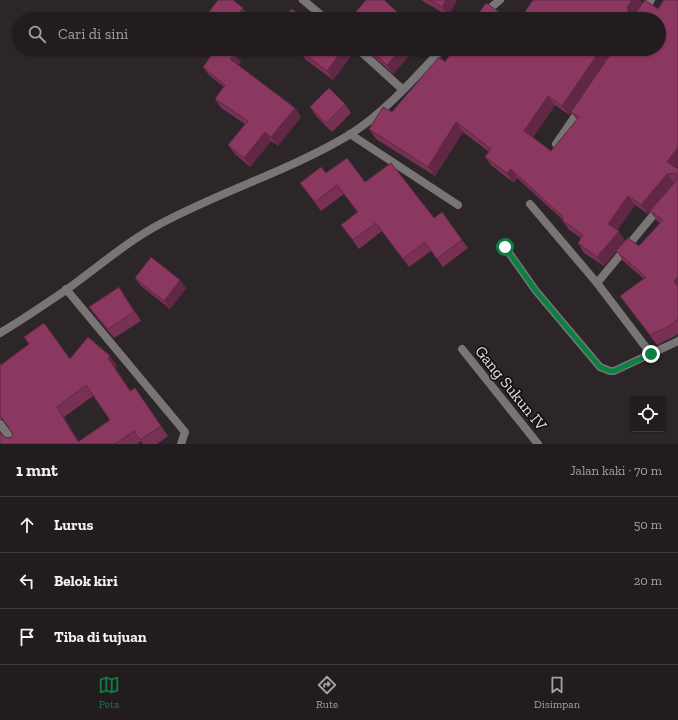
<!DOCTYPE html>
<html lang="id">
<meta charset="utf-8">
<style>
:root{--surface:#221c1f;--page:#2a2528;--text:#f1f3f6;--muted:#a2a1a4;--line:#3f3a3d;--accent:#0b8043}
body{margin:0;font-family:"Zilla Slab",serif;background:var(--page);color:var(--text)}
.controls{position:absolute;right:12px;bottom:12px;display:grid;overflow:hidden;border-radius:4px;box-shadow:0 1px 3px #0004}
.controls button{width:36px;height:36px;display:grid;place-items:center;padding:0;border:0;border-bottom:1px solid var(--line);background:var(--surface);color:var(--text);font:20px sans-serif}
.stop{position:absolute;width:12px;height:12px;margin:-9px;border:3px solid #0b8043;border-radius:50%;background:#fff}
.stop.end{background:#0b8043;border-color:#fff;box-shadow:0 1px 4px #0008}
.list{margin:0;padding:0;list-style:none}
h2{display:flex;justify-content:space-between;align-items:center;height:52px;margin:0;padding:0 16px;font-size:17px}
h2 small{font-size:13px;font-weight:400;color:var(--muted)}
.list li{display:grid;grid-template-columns:26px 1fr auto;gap:12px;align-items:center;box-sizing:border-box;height:56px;padding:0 16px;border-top:1px solid var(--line)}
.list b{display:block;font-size:15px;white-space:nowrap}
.list em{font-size:13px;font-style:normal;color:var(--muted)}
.icon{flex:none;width:22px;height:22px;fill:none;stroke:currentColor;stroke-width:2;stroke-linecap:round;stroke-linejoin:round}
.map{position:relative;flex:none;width:678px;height:444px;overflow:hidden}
.search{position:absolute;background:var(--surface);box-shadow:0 1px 3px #0004;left:12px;right:12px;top:12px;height:44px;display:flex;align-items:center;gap:10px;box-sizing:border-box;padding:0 14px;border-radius:22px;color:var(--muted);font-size:15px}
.sheet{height:220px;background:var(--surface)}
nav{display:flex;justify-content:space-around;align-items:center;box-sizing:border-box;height:56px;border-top:1px solid var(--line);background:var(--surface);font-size:11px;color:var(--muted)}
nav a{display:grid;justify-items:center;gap:2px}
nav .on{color:var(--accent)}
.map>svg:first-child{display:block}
</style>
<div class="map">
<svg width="678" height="444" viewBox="0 0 678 444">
<rect width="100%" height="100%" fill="#2d2629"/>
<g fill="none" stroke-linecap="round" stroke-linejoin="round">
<!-- street -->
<g stroke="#797576" stroke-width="8">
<polyline points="303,0 326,19"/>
<polyline points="477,19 500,0"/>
<polyline points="639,19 651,0"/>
<polyline points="358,49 402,89"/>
<polyline points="350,134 458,205"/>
<polyline points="556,144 580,109"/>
<polyline points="530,204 597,283 651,354"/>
<polyline points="505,247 536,291 600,367 610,371 614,371 678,341"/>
<polyline points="597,283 660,207"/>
<polyline points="66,289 185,432 181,444"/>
<path d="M0 333C22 320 44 305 66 290 97 268 126 242 160 224 221 191 289 171 349 135 383 114 415 78 442 49"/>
<polyline points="462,349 538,444"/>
<polyline points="0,424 15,444"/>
</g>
</g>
<!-- wall -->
<g fill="#783053" fill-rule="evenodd">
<polygon points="421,0 457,0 448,16"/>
<path d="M533 0H640L642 3 641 5 645 0 658 9 664 0H678V166L676 168 678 169V334L675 336 657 345 620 296 644 279 623 261 617 251 604 266 584 253 578 243 581 238 569 230 562 220H563L517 178 514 183 492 166 485 157 489 152 463 132 435 176 376 139 369 129 383 107 392 112 439 57 445 62 454 49H614L569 115 555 105 533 137 551 151 577 120 571 112 614 49H659V19H520ZM635 205 648 214 650 211 657 221 660 223 639 246 628 238 625 241 617 230Z"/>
<polygon points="365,49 415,49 393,74"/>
<polygon points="299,50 354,52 333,80 305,59"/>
<polygon points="234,54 241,62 238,65 301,117 278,146 271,141 250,167 235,154 228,145 245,124 221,108 215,99 224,87 209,75 203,67"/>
<polygon points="345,104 351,113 332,132 316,116 310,107"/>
<polygon points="326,173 365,182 434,218 462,240 468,248 443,267 431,251 409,267 382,231 359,249 341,225 357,212 344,194 321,211 300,183"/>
<polygon points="135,278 186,288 170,309 141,286"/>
<polygon points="125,296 141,321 114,338 95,315 89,307"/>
<path d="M110 356 117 366 115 369 130 391 135 388 168 436 157 444H143L141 441 137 444H0L4 437 11 438 13 434 4 420 0 419V363L1 365 70 359ZM93 396 110 420 79 442 64 417Z"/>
</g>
<!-- shaded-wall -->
<g fill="#612744">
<polygon points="446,0 457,0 448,16 442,7"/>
<polygon points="632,0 640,0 642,3 634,16 629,14 627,7"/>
<polygon points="243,8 249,16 247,19 234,19"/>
<polygon points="343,49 354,49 354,52 333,80 327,71"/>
<polygon points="401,49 415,49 393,74 387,65"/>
<polygon points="601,49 614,49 569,115 562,106"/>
<polygon points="234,54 241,62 236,68 230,59"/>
<polygon points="548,96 555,105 531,140 524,131"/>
<polygon points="295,108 301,117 278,146 271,137"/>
<polygon points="456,122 463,132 435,176 428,167"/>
<polygon points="265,132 271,141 250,167 244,158"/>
<polygon points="678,147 678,166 674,172 667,162"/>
<polygon points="511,169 517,178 514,183 507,173"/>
<polygon points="667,174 674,183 648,214 641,205"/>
<polygon points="628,196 635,205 615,234 608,224"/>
<polygon points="619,231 625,241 604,266 597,257"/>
<polygon points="678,276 678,288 674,282"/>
<polygon points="180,280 186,288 170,309 164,301"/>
<polygon points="110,356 117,366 115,369 108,358"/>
<polygon points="57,407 64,417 80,444 79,444"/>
</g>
<!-- building -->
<g fill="#8b3861" stroke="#612744" fill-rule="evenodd">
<polygon points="218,0 233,0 243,8 234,19 207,19 205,17"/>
<polygon points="366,0 384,0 405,19 350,19"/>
<polygon points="430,0 446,0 442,7"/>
<polygon points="533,0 632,0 627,7 629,14 635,14 645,0 658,9 664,0 678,0 678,147 667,162 678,169 678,276 674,282 678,286 678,319 668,327 650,335 620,296 646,277 616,251 628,238 639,246 663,220 650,211 676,181 677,176 675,173 667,174 641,205 628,196 608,224 619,231 597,257 578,243 583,235 562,220 564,218 511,169 507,173 485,157 491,149 456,122 428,167 369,129 383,107 392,112 439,57 445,62 454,49 601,49 562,106 548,96 524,131 551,151 579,117 571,112 614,49 659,49 659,19 520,19"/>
<polygon points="486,3 509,19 475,19"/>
<polygon points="291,9 308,19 286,19"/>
<polygon points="216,49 229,49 234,54 230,59 295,108 271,137 265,132 244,158 228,145 248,121 215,99 225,85 203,67"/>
<polygon points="300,49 343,49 327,71 299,50"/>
<polygon points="369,49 401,49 387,65"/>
<polygon points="329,88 345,104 326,123 310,107"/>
<polygon points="347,158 365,182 391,163 434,218 442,212 462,240 437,259 425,242 403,259 376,223 353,240 341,225 358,212 337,185 315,202 300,183 321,167 326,173"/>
<polygon points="151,257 180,280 164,301 135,278"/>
<polygon points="119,287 134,312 108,329 89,307"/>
<path d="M44 323 70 359 88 337 110 356 108 358 130 391 135 388 161 426 140 440 134 431 115 444H0V432L4 437 11 438 13 434 0 415V363L1 365 29 344 24 337ZM86 385 110 420 78 442 57 407Z"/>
</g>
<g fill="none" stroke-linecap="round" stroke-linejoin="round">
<!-- route -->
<polyline stroke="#0b8043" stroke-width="5" points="505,247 536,291 600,367 610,371 614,371 651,354"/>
</g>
<g text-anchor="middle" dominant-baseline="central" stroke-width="3.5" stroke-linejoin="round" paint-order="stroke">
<!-- street labels -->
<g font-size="16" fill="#e2dddf" stroke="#131012">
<text transform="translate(511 388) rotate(51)">Gang Sukun IV</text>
</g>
</g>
</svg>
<div class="controls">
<button><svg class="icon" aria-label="locate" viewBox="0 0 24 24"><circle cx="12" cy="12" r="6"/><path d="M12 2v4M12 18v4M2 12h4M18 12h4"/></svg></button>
</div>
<div class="stop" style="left:505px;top:247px"></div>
<div class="stop end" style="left:651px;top:354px"></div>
<div class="search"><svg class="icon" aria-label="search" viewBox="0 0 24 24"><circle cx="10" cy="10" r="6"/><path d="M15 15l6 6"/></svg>Cari di sini</div>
</div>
<section class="sheet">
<h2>1 mnt<small>Jalan kaki · 70 m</small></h2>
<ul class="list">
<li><svg class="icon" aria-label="ahead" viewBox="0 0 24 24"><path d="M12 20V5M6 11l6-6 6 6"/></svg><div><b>Lurus</b></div><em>50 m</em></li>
<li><svg class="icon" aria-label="left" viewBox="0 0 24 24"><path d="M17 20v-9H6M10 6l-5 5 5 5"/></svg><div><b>Belok kiri</b></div><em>20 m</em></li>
<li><svg class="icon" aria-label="arrive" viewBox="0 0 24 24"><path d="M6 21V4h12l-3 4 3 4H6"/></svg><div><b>Tiba di tujuan</b></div></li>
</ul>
</section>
<nav>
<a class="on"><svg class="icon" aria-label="map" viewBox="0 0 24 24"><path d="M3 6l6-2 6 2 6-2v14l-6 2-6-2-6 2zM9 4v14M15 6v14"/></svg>Peta</a>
<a><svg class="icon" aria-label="directions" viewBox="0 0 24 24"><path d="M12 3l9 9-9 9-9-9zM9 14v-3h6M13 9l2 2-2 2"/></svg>Rute</a>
<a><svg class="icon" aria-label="saved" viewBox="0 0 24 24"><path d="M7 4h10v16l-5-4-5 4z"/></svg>Disimpan</a>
</nav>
